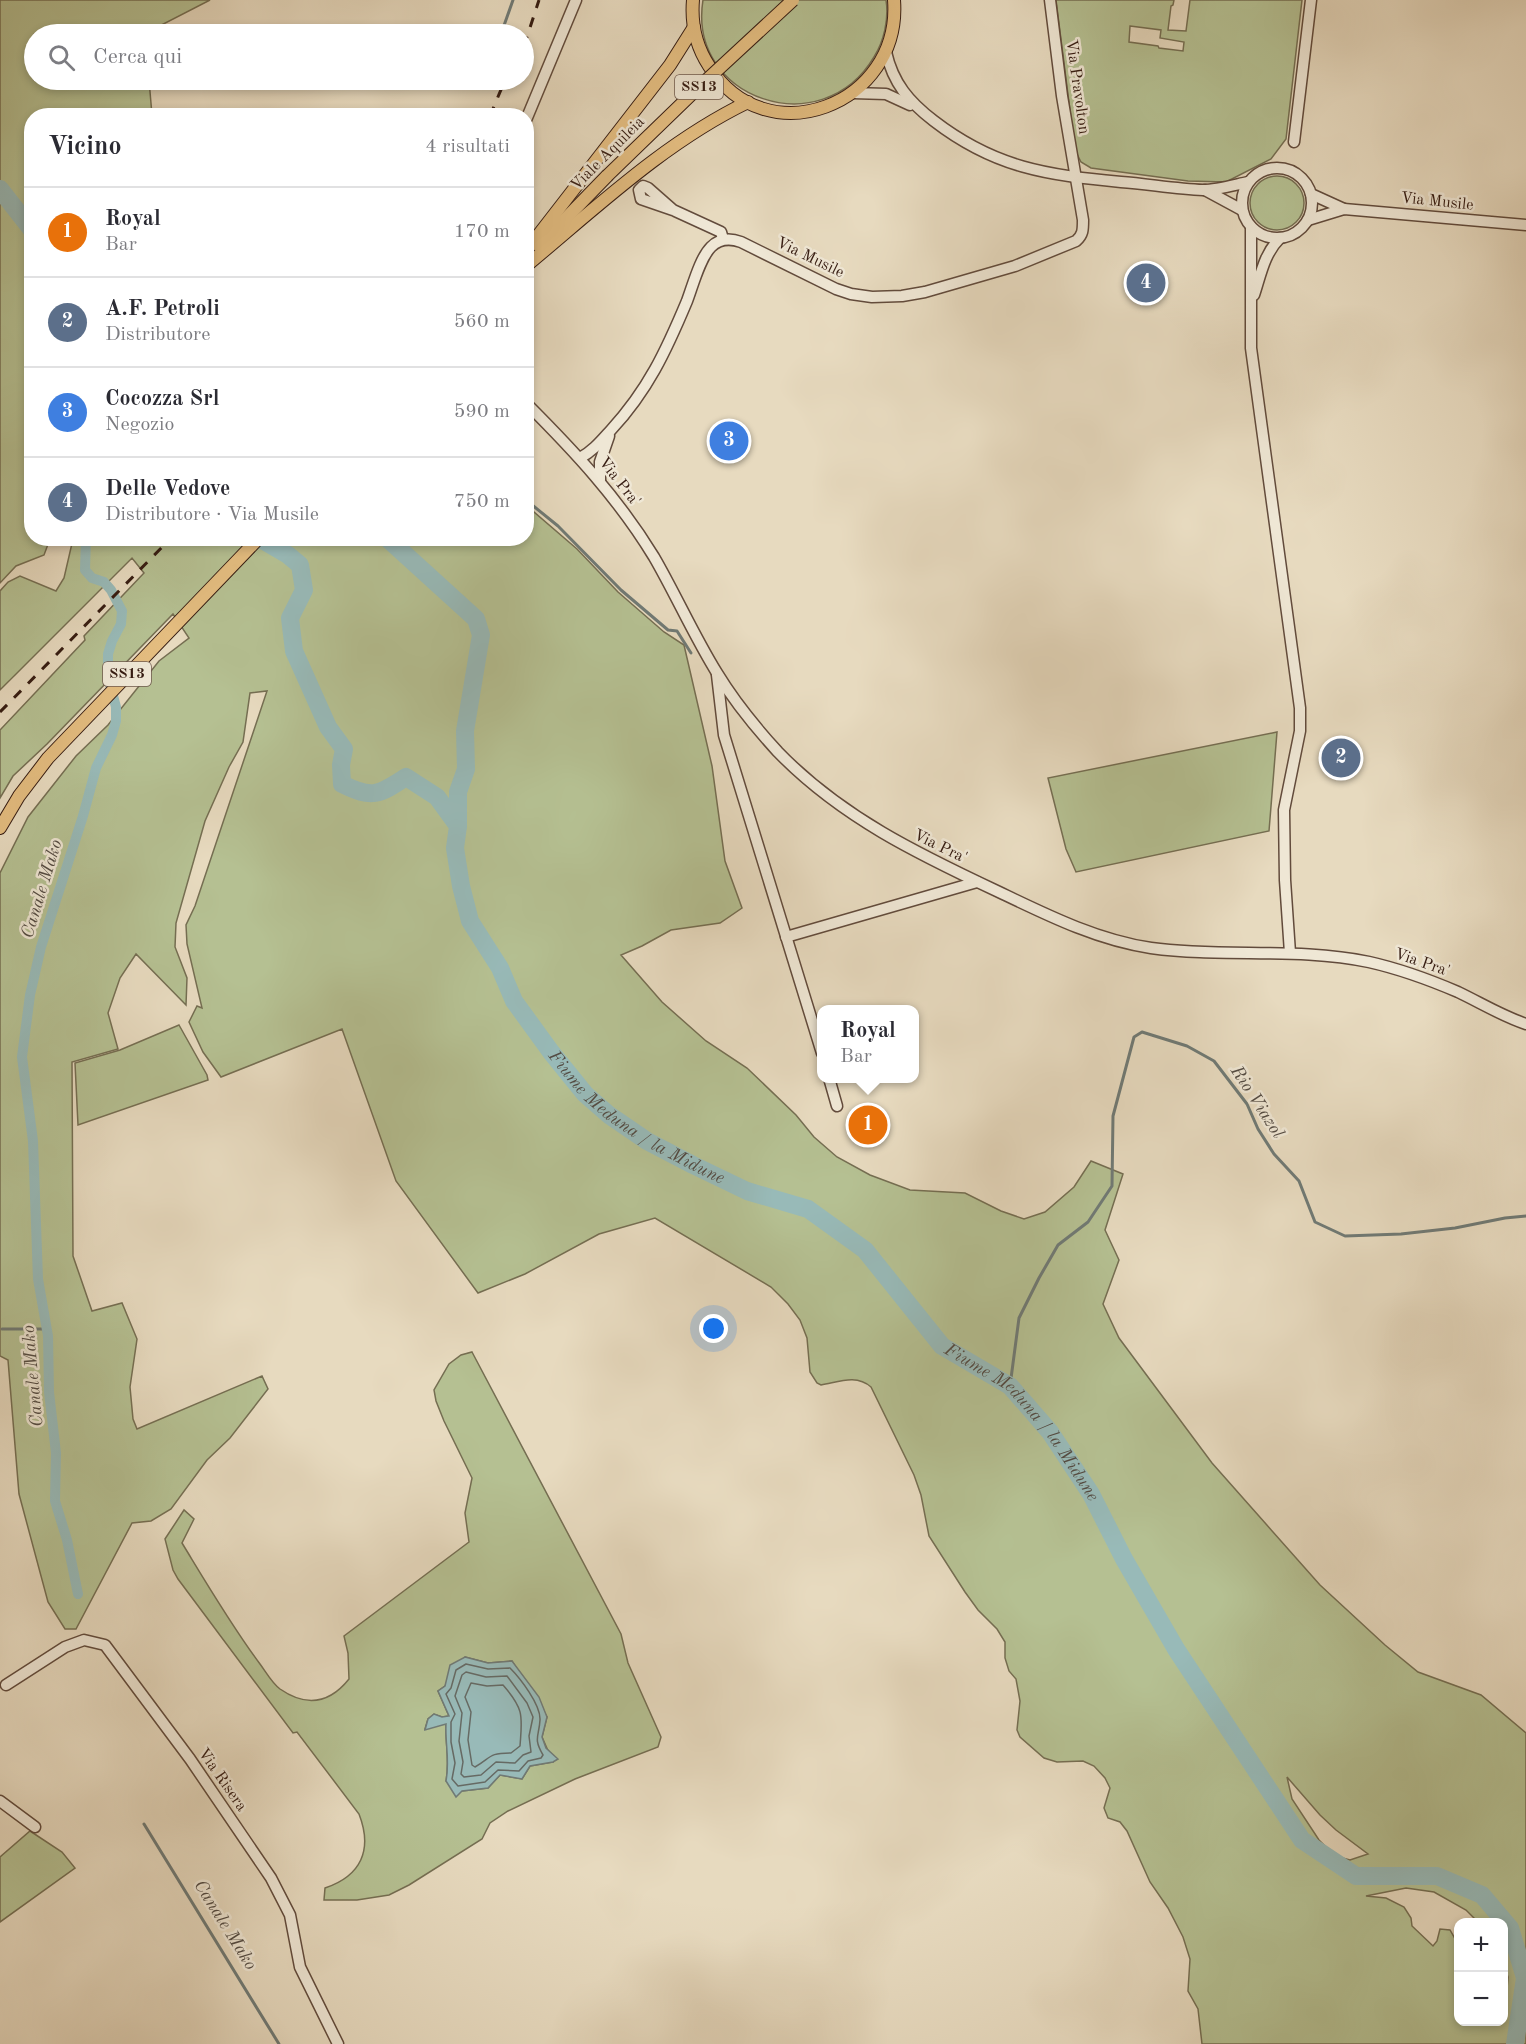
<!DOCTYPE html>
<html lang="it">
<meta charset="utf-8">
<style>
:root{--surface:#fff;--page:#f2f2f3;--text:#2b2b33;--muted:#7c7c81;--line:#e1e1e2;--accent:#d93025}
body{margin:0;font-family:"Old Standard TT",serif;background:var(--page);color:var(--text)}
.controls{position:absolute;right:18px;bottom:18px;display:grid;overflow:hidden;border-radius:12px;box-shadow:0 3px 9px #0003}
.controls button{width:54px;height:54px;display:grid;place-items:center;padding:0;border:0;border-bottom:2px solid var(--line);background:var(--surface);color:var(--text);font:30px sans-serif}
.you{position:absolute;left:714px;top:1329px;width:21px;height:21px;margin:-15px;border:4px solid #fff;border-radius:50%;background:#1a73e8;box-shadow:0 0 0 9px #1a73e833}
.badge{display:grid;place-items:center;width:39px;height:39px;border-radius:50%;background:var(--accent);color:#fff;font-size:20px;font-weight:700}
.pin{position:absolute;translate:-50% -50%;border:3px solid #fff;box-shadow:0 2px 6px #0006}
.popup{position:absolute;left:817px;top:1005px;width:102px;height:78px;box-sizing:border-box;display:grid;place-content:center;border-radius:12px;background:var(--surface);filter:drop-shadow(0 2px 4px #0005);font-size:20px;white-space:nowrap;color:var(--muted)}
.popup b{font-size:22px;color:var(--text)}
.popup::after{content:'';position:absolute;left:50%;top:100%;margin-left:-12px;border:12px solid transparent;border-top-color:var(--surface)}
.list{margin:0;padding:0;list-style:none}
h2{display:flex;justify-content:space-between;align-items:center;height:78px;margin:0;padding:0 24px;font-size:26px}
h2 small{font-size:20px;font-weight:400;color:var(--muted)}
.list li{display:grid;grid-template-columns:39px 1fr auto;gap:18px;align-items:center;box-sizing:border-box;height:90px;padding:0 24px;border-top:2px solid var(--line)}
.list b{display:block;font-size:22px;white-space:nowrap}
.list p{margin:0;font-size:20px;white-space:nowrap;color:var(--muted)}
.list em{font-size:20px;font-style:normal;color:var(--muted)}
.icon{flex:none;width:33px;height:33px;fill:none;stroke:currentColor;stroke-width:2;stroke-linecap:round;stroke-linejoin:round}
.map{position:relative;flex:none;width:1526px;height:2044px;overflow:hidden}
.search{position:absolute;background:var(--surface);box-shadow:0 3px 9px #0003;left:24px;top:24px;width:510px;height:66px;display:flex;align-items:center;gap:15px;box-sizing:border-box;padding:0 21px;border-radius:33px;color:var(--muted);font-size:22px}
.panel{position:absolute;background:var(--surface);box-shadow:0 3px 9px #0003;left:24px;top:108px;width:510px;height:438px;border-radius:24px}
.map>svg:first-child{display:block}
</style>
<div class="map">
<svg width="1526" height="2044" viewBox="0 0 1526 2044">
<rect width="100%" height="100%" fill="#e7dabf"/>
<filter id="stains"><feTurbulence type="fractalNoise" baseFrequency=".00333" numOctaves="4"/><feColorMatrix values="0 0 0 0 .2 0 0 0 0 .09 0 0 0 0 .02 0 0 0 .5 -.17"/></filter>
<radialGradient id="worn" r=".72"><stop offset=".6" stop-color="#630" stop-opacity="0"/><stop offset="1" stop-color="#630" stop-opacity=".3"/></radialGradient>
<!-- green -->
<g fill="#b5c092" stroke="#756e52" stroke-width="1.5" fill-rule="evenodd">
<polygon points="0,0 210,0 144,34 34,34 34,80 149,80 152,115 32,116 32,538 50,539 44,555 16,566 0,583"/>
<path d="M703 0H886C889 19 884 41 874 57 822 145 687 99 703 0Z"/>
<path d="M1056 0H1174L1173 5 1171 6 1168 30 1186 31 1190 0H1302L1286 139 1271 159 1226 182 1188 181 1091 168 1081 162 1075 150ZM1130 26 1161 30 1160 38 1184 42 1183 51 1159 48 1158 46 1129 42Z"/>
<circle cx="1277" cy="203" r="27"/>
<path d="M527 506 577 549 618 592 664 632 684 645 712 766 725 861 742 908 720 923 671 930 642 946 621 955 662 1002 706 1041 747 1068 796 1115 814 1137 837 1157 870 1175 910 1190 965 1193 1001 1211 1024 1219 1045 1212 1074 1187 1091 1161 1123 1174 1105 1230 1119 1260 1103 1304 1119 1338 1212 1463 1320 1585 1385 1645 1418 1672 1481 1695 1526 1733V2044H1202L1198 2009 1188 1991 1190 1959 1183 1937 1168 1908 1150 1882 1127 1831 1120 1822 1108 1818 1104 1808 1110 1788 1105 1778 1094 1766 1083 1761 1057 1762 1044 1758 1020 1737 1017 1730 1020 1701 1016 1679 1009 1671 1005 1658V1642L997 1629 978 1610 965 1592 929 1536 921 1495 914 1475 871 1387C856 1374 839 1382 821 1385L817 1383 810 1372 807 1338 800 1320 788 1304 771 1287 655 1218 599 1234 525 1274 478 1293 396 1181 342 1029 221 1077 203 1052 189 1022 197 1006 202 1008 187 944 186 925 195 906 267 691 250 693 243 742 229 767 205 821 176 923 175 947 187 978 186 1005 136 954 120 978 108 1013 118 1049 72 1062 73 1256 92 1311 122 1303 137 1339 130 1387 133 1419 137 1429 262 1376 268 1389 230 1438 207 1460 171 1509 151 1521 132 1523 76 1629H65L48 1602 19 1494 8 1360 0 1356V873L28 817 76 756 108 725 159 661 189 638 173 614 47 744 13 776 0 798V730L85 640 84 636 144 573 132 558 0 690V591L8 582 20 576 56 591 64 578 73 539 526 538ZM1287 1777 1320 1815 1336 1830 1368 1854 1350 1860 1335 1856 1319 1840 1292 1799ZM1406 1888 1434 1892 1466 1910 1478 1922H1504V1965L1508 1977 1504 2022H1458V1944L1450 1930 1440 1929 1437 1941 1433 1946 1412 1926 1411 1918 1404 1907 1386 1898 1366 1896Z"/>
<polygon points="1277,732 1269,831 1076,872 1066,849 1048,778"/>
<polygon points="179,1025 207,1075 208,1080 78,1125 75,1063 120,1050"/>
<path d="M472 1352 621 1634 628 1663 661 1737 658 1747 575 1779 508 1811 490 1823 482 1839 409 1885 389 1895 357 1900H324L325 1888C361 1876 373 1850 359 1814L297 1732 293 1733 178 1579 173 1570 165 1539 184 1510 194 1519 182 1543C207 1584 231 1625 260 1664 266 1672 272 1683 280 1689 306 1707 329 1704 349 1679L348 1653 344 1636 469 1542 465 1513 472 1478 444 1421 436 1401 434 1390 449 1364 461 1355ZM465 1657 488 1663 512 1661 547 1717 542 1737 553 1762 530 1766 522 1779 500 1775 488 1788 462 1791 446 1781C450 1760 445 1744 446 1723L425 1729 428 1719 434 1714 442 1717 449 1716 438 1691 445 1686Z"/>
<polygon points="30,1831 62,1852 75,1868 0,1922 0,1857"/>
</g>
<!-- water -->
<path fill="#98bab8" stroke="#707a75" stroke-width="1.5" d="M465 1657 488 1663 512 1661 539 1697 547 1717 542 1737 546 1748 558 1759 553 1762 530 1766 522 1779 500 1775 488 1788 462 1791 456 1797 446 1781C450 1761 445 1744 446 1724L425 1730 428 1719 434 1714 442 1717 449 1716 438 1691 445 1686 450 1665Z"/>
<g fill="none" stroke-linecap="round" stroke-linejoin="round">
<!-- shore -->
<g stroke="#666a64" stroke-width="1.5">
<path d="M466 1664 488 1669 510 1668C520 1678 541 1705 540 1720 539 1737 533 1738 543 1755L541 1758 528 1761 519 1771 498 1770 485 1782 458 1786 452 1779 455 1763 451 1742V1722L455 1714 446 1694 451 1688 456 1670Z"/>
<polygon points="466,1672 486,1677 507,1676 527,1703 533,1717 529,1736 531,1752 523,1755 515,1763 496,1762 481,1775 464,1777 461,1774 463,1762 459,1741 462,1713 455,1696 462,1675"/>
<path d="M471 1683 487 1686 503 1685C525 1710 522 1717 520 1746L511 1753C488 1753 492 1757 475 1767L472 1765 468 1740 471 1712 465 1697Z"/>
</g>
<!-- stream -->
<g stroke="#707a75" stroke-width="3">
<polyline points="501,34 513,0"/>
<polyline points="526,500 558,526 621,590 668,630 677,631 691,653"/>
<polyline points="388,540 389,538"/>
<polyline points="2,1329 46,1329"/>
<polyline points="1010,1386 1019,1318 1039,1278 1058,1245 1088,1222 1112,1186 1113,1116 1134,1037 1142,1032 1187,1046 1214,1061 1247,1104 1258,1129 1274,1154 1299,1181 1315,1222 1345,1236 1401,1234 1455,1228 1505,1218 1526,1216"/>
<polyline points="144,1824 279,2044"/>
</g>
<!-- canal -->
<polyline stroke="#98bab8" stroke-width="10" points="78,1594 67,1540 55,1501 56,1453 49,1392 48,1336 38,1279 33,1141 22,1057 30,995 41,947 83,816 96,768 112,735 116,721 116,707 108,677 108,654 112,641 121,624 122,611 111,590 104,582 92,578 85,570 86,538"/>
<!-- river -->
<g stroke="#98bab8" stroke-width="18">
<polyline points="0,189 32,230"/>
<path id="s1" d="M259 538 288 555 300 565 304 590 290 618 294 651 328 727 344 749 341 765 342 784C372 799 379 795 406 777L437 797 458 826 455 848 461 886 470 921 500 968 514 1001 551 1052 585 1094 609 1115 647 1141 693 1165 747 1191 808 1209 865 1250 942 1346 1010 1386 1050 1432 1091 1494 1124 1559 1176 1649 1302 1840 1356 1876H1437L1482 1895 1510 1928 1525 1978 1515 2044"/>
<polyline points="387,538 476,619 481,635 465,731 466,769 458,792 458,826"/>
</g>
<!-- minor casing -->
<g stroke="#624b3c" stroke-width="13">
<g id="minor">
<path d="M886 52C893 83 909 102 934 121 995 168 1047 175 1121 182 1148 184 1176 189 1203 190 1217 190 1234 185 1248 182"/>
<polyline points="853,93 886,94 910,105"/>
<polyline points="526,120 576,0"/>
<polyline points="1294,142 1311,0"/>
<circle cx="1277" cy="203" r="35"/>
<polyline points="1205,190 1242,210"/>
<polyline points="1311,194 1344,209"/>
<polyline points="673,210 648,188 643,186 639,190 641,199 673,210 721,232 723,239"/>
<polyline points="1308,220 1344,209 1526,225"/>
<polyline points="1251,227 1251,348 1300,708 1300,731 1284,810 1285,880 1290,953"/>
<path d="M1254 295C1261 274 1264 254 1280 238"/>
<path d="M526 403C575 452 618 498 654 557 676 595 694 636 717 673 734 701 756 728 778 752 841 817 918 854 999 892 1047 915 1097 940 1151 948 1224 958 1297 947 1369 962 1400 969 1430 980 1458 992 1481 1003 1502 1016 1526 1024"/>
<path d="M580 458C593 451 601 441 611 430 648 390 666 351 687 301 693 285 700 258 711 247 720 238 730 238 741 242L836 289 851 294 872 297 902 296 925 292 1015 266 1076 241C1083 235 1083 230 1083 220L1062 96 1050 0"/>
<polyline points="600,480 600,462 609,436"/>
<polyline points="717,675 724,735 822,1053"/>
<polyline points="786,937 977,882"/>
<polyline points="829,1078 837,1106"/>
<polyline points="6,1685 65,1647 84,1640 105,1645 190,1759 271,1878 290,1915 300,1967 338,2044"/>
<polyline points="0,1801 35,1827"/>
</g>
</g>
<!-- major casing -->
<g stroke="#351b11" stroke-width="14">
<g id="major">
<path d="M693 0C691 23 696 46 709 66 766 157 902 105 894 0"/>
<polyline points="539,246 607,176"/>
<polyline points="526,251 670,65 694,27"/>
<path d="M526 266C597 207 665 142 748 102"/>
<polyline points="0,828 19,796 48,758 259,538"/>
</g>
</g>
<!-- minor -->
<use href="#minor" stroke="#efe7d5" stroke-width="10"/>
<!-- major -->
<use href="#major" stroke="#e4bd80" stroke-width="12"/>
<!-- rail -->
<g stroke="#351b11" stroke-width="3" stroke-dasharray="10 10" stroke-linecap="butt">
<polyline points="524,46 539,0"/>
<polyline points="490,116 505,80"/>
<polyline points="0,712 171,538"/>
</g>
<!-- major-bridge casing -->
<g stroke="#351b11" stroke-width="14" stroke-linecap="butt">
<polyline id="major-bridge" points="607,176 698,88 793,0"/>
</g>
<!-- major-bridge -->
<use href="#major-bridge" stroke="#e4bd80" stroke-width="12"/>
</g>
<g text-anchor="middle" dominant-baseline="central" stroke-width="5" stroke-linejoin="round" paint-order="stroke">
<!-- shield labels -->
<g fill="#efe7d5" stroke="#6d584c" stroke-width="1.5">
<rect x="675" y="75" width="48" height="24" rx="4.5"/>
<rect x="103" y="662" width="48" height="24" rx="4.5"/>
</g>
<g font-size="15" font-weight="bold" fill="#351b11">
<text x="699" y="87">SS13</text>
<text x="127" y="674">SS13</text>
</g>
<!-- street labels -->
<g font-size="16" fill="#351b11" stroke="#efe7d5">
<text transform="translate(1077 87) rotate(82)">Via Pravolton</text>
<text transform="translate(608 154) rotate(-45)">Viale Aquileia</text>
<text transform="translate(1437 202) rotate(6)">Via Musile</text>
<text transform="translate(810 258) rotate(26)">Via Musile</text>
<text transform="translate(619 482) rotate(52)">Via Pra'</text>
<text transform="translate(940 847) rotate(26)">Via Pra'</text>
<text transform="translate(1422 963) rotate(19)">Via Pra'</text>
<text transform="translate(222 1780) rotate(55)">Via Risera</text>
</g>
<!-- water labels -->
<g font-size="18" font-style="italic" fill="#534b43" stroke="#efe7d5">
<text transform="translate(42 889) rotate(-73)">Canale Mako</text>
<text transform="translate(1257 1102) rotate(57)">Rio Viazol</text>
<text stroke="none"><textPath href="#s1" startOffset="788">Fiume Meduna / la Midune</textPath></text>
<text transform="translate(33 1376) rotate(-95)">Canale Mako</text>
<text stroke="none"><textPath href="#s1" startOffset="1292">Fiume Meduna / la Midune</textPath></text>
<text transform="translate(225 1925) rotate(58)">Canale Mako</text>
</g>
</g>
<rect width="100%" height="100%" filter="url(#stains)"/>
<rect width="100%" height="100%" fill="url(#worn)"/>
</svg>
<div class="controls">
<button>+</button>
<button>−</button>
</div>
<div class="you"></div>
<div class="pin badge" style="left:868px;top:1125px;background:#e8710a">1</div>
<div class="popup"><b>Royal</b>Bar</div>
<div class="pin badge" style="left:1341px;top:758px;background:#5c6f8a">2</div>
<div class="pin badge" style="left:729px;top:441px;background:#3f7fe0">3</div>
<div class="pin badge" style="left:1146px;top:283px;background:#5c6f8a">4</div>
<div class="search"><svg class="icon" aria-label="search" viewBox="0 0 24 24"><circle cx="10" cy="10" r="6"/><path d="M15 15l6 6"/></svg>Cerca qui</div>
<section class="panel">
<h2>Vicino<small>4 risultati</small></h2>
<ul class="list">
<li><span class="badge" style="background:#e8710a">1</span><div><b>Royal</b><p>Bar</p></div><em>170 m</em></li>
<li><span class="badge" style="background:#5c6f8a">2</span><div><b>A.F. Petroli</b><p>Distributore</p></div><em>560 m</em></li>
<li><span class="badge" style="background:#3f7fe0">3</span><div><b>Cocozza Srl</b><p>Negozio</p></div><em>590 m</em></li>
<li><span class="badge" style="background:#5c6f8a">4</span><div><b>Delle Vedove</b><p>Distributore · Via Musile</p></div><em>750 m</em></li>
</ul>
</section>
</div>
